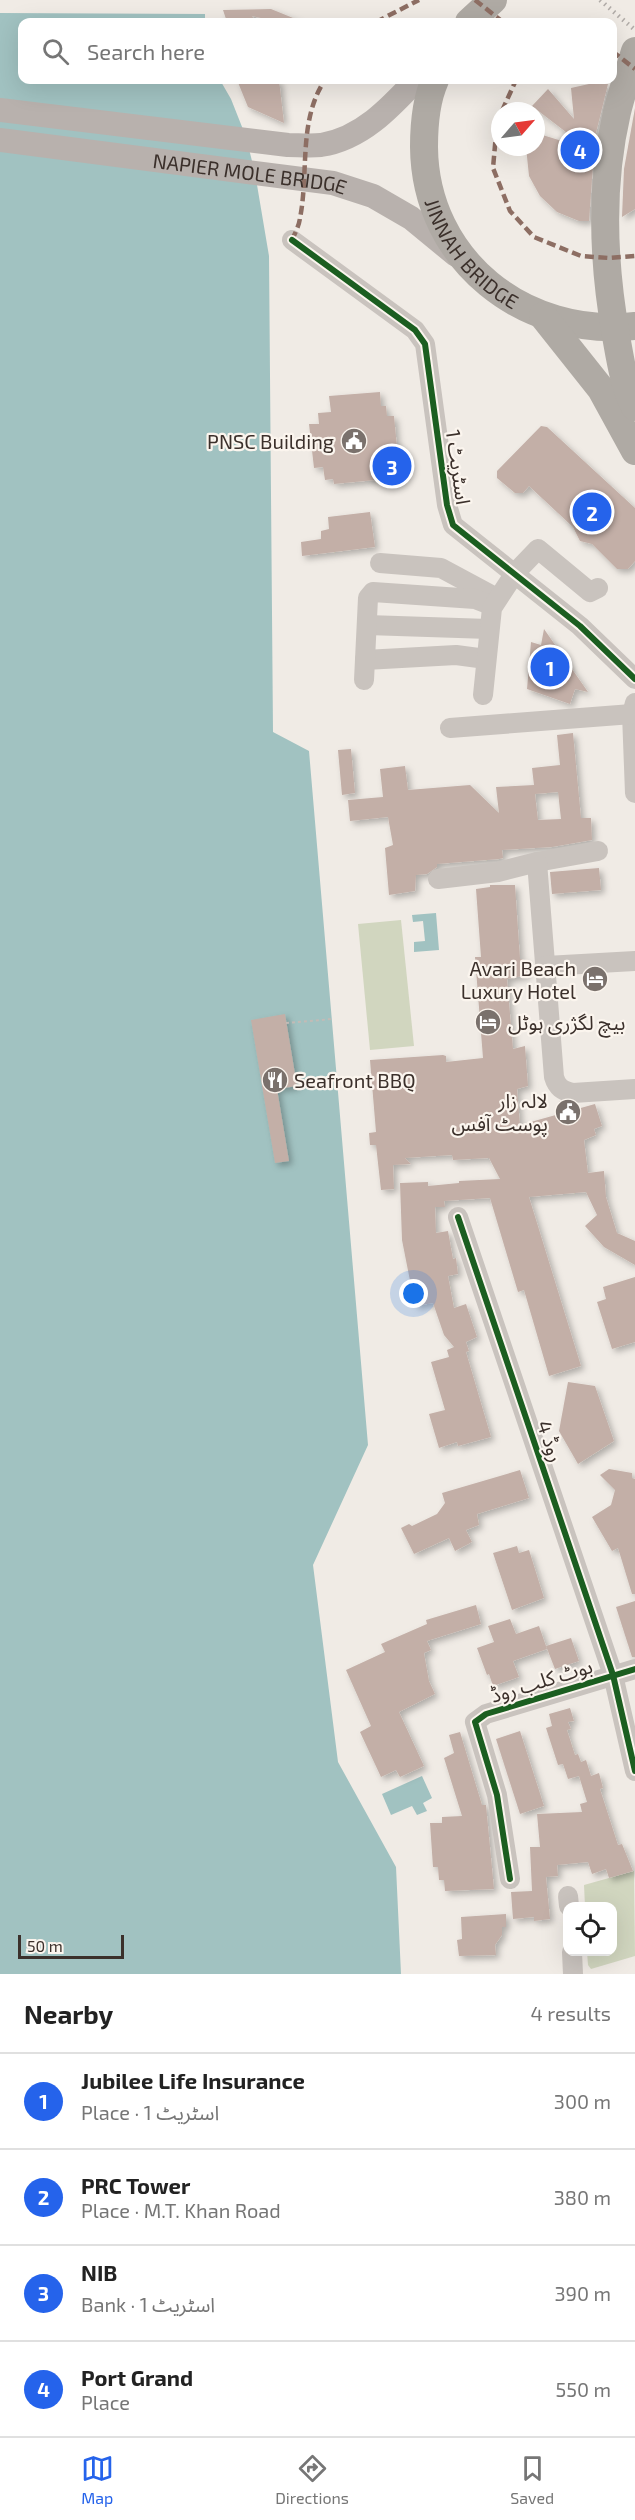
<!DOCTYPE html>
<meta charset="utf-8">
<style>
:root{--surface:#fff;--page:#f2f2f2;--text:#222;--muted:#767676;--line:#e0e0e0;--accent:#2563eb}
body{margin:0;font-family:"Exo 2","Noto Sans Arabic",sans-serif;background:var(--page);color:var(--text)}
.controls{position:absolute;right:18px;bottom:18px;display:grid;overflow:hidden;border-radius:12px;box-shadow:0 6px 24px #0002}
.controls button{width:54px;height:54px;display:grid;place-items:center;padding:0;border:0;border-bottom:2px solid var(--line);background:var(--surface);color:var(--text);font:30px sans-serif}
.compass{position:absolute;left:491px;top:102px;width:54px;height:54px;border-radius:50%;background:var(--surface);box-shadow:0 6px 24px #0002;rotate:62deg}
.scale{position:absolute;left:18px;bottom:15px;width:106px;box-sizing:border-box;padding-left:6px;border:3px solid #3b302b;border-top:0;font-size:16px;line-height:21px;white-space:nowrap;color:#3b302b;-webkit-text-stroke:4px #fbf5ee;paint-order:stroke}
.you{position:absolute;left:414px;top:1294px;width:21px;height:21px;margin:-15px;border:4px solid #fff;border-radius:50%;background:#1a73e8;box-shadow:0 0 0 9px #1a73e833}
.badge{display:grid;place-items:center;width:39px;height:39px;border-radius:50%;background:var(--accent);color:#fff;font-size:20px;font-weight:700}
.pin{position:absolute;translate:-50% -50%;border:3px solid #fff;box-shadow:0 2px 6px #0006}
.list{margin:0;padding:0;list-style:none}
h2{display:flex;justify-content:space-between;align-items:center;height:78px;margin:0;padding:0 24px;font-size:26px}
h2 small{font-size:20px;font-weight:400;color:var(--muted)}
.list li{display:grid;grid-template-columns:39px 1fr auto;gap:18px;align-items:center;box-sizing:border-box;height:96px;padding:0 24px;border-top:2px solid var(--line)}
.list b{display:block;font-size:22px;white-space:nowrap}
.list p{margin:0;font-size:20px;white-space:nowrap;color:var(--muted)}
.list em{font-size:20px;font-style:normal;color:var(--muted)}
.icon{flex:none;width:33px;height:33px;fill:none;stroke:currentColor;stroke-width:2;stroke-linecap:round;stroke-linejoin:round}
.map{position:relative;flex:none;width:635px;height:1974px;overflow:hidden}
.search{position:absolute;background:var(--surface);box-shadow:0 6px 24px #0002;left:18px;right:18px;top:18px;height:66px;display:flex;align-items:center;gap:15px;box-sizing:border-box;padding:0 21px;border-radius:12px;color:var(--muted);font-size:22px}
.sheet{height:462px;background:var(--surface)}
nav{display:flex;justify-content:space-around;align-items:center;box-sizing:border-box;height:84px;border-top:2px solid var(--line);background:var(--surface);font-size:16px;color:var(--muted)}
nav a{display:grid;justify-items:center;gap:3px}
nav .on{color:var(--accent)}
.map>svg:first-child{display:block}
</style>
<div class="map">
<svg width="635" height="1974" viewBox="0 0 635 1974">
<defs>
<filter id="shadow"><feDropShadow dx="3.5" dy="3.5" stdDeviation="3" flood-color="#0004"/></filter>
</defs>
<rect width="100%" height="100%" fill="#f0ebe5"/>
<!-- green -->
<g fill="#d1d6bf">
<polygon points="401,920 414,1046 370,1050 358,924"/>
<polygon points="634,1871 635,1956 591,1969 588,1965 587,1952 612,1952 612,1906 585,1906 584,1885"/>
</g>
<!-- water -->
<g fill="#a1c2c1">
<polygon points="0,0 205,0 205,22 22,22 22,80 220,80 231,99 246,137 255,173 269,256 273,732 309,751 368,1445 313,1565 338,1762 396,1867 401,1974 0,1974"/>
<polygon points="436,913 439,950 414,952 414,942 425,941 423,921 413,922 412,915"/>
<polygon points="422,1776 432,1798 423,1803 427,1811 417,1815 412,1806 391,1815 382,1794"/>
</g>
<!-- pier -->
<polygon fill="#f0ebe5" points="0,0 208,0 208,14 0,13"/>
<!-- building -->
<g fill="#c3afa7" fill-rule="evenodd" filter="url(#shadow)">
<polygon points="271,9 298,20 297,22 279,22 252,16 256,22 227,22 223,10"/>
<polygon points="237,80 279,80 284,123 248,107"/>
<polygon points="598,82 608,84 595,137 589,221 579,221 557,212 540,196 529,176 526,147 536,147 536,133 588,149 532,106 548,89 574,119 571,88"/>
<polygon points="635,108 635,209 622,217 624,169"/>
<polygon points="380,392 381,406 386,406 387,416 394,416 398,458 389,458 389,467 374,469 375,480 334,484 333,479 325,480 323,467 314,468 309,424 319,424 318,413 331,412 329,396"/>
<polygon points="541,426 547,427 635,508 635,561 628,569 617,569 592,544 580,541 573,527 529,486 523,493 515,493 497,478 497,471"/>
<polygon points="370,512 375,547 302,556 301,542 321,539 321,531 329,529 328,517"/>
<polygon points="544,629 588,692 575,689 570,704 527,689 531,642 541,645"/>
<path d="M573 733 581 818H591L592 840 552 847 502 850 503 858 499 859 437 864V867L427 874 416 875 415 891 389 895 385 848 393 845 388 817 350 821 348 800 383 797 380 769 405 766 408 790 470 785 499 813 496 787 534 785 532 768 560 765 557 735ZM558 792 561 819 538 820 535 794Z"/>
<polygon points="351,749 355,793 342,795 338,750"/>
<polygon points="599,868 601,890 552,894 550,872"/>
<polygon points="490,885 515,885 520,959 527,961 527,975 507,979 513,1049 525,1046 528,1086 517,1089 520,1125 595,1104 602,1126 594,1129 596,1135 584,1140 588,1173 604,1171 606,1197 617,1233 635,1241 635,1265 604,1247 585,1226 597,1215 586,1192 529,1197 581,1366 549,1376 524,1290 518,1292 490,1198 444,1201 445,1207 435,1207 436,1233 448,1231 453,1259 456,1258 458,1274 448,1276 454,1308 466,1304 477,1337 466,1342 469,1351 466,1352 491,1437 458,1446 457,1442 439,1448 429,1414 445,1410 431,1362 449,1357 447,1350 454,1347 444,1335 433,1303 415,1306 402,1240 400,1183 428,1182 428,1186 459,1183 459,1181 500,1179 489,1158 453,1160 452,1155 405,1158 411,1164 393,1165 394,1189 381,1190 376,1145 370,1145 369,1133 376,1132 370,1060 443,1055 446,1056 446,1062 483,1058 475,957 481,957 476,889 490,887"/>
<polygon points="285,1014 297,1086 277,1089 289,1161 275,1163 251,1020"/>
<polygon points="635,1277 635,1342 612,1349 597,1302 606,1299 603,1287"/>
<polygon points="568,1382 595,1386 614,1441 578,1464 559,1431"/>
<polygon points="609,1469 632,1473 632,1478 635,1479 635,1594 632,1594 618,1548 612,1551 592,1517 611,1505 615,1490 600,1475"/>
<polygon points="520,1470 529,1498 477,1514 479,1525 466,1530 472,1542 455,1551 449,1538 414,1554 401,1528 409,1524 412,1526 437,1514 445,1503 442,1493"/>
<polygon points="517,1546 519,1553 529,1550 544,1598 512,1610 493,1553"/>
<polygon points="635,1601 635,1657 632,1657 616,1607"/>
<polygon points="476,1605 481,1624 427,1641 431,1650 424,1653 429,1681 435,1694 399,1712 424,1766 400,1777 396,1770 381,1777 360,1732 371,1726 346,1670 385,1652 381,1644 427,1624 426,1620"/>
<polygon points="510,1619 516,1634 539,1626 547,1649 513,1661 519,1677 493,1686 489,1674 487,1675 477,1648 494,1642 488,1626"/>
<polygon points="571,1638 579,1661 555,1669 546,1646"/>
<polygon points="570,1708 574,1721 568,1722 571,1729 567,1730 575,1755 578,1754 581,1762 586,1760 591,1776 599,1773 603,1788 600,1789 618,1845 622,1844 633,1871 609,1878 606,1869 592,1874 588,1862 557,1865 558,1876 546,1877 550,1919 534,1921 534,1917 513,1919 511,1892 532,1891 530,1847 540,1847 537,1814 582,1812 580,1804 587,1802 579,1776 568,1779 563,1764 558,1765 546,1728 552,1726 549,1714"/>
<polygon points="520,1731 544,1806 520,1814 496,1739"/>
<polygon points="460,1732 482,1805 486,1805 494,1889 445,1891 444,1880 439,1880 438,1867 433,1867 430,1823 442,1823 442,1817 462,1816 444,1758 454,1753 449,1735"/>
<polygon points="506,1914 506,1927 502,1927 502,1935 495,1945 496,1955 459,1956 457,1940 462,1939 461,1917"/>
</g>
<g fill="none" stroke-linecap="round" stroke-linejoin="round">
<!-- path -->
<polyline stroke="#c2bbb6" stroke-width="2" stroke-dasharray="3 3" stroke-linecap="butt" points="286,1023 332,1019"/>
<!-- minor -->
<g stroke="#c9c3be" stroke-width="20">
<polyline points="292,240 415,330 425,344 447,505 453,525 580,626 635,679"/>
<polyline points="380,563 441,568 495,597"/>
<polyline points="367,625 489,629"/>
<polyline points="365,660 456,655 486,659"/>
<polyline points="364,680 368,598 373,592 475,599 493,606"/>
<polyline points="483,695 492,608 515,573 538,549 590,592 598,588"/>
<polyline points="635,703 632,714 635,793"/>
<polyline points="450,728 632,714"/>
<polyline points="537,862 598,851"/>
<path d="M438 879 498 872 537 862 554 1077C557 1087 562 1091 573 1093L635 1089"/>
<polyline points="546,966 635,961"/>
<polyline points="458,1217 613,1675 635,1771"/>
<polyline points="510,1879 497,1795 475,1722 486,1714 635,1669"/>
<polyline points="568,1896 569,1906"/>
<polyline points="572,1952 573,1974"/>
</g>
<!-- major -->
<g stroke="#b8b1ad" stroke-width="24">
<path d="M0 110 288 145C298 145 310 146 321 145 361 139 390 108 416 80"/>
<path id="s1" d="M0 140 333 183 373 196 411 218 456 255"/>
</g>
<!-- highway -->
<g stroke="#afaaa4" stroke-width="28">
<polyline points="469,22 493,0"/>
<path id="s2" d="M435 80C426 100 424 125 424 147 425 261 525 338 635 326"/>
<polyline points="543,316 601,389 635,451"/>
</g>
<!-- rail -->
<polyline stroke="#b1aca8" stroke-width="4.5" stroke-dasharray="1.5 4.5" stroke-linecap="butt" points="600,0 635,30"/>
<!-- highway-bridge -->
<path stroke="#afaaa4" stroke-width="28" d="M635 51C629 71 622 92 617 112 600 185 603 263 616 336 620 358 624 386 635 407"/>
<!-- quiet -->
<g stroke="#8d6e63" stroke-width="4.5" stroke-dasharray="9 4.5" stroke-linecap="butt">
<polyline points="475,0 503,22"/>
<polyline points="376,22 419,0"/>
<polyline points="612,51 635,69"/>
<polyline points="502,111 516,80"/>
<polyline points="500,116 497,123 493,168 510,211 534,237 581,256 609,258 635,256"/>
<path d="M292 240C295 233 299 226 300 218 309 173 298 120 325 80"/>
</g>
<!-- cycleway casing -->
<g stroke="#fbf5ee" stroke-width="10">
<g id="cycleway">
<polyline points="292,240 415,330 425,344 447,505 453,525 580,626 635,679"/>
<polyline points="458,1217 613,1675 635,1771"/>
<polyline points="510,1879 497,1795 475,1722 486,1714 635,1669"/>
</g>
</g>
<!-- cycleway -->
<use href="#cycleway" stroke="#1b5e20" stroke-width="6"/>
</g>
<!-- icons -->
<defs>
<g id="civic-disc" transform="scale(1.35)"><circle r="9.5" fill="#7a716c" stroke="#fbf5ee"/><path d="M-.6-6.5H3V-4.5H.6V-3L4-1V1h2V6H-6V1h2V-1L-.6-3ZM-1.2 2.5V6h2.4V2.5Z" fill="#fff"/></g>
<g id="hotel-disc" transform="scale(1.35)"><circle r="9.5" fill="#7a716c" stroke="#fbf5ee"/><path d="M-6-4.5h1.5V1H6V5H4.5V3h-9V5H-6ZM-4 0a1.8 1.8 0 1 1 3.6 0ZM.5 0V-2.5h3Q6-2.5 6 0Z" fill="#fff"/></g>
<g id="restaurant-disc" transform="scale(1.35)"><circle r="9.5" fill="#7a716c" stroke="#fbf5ee"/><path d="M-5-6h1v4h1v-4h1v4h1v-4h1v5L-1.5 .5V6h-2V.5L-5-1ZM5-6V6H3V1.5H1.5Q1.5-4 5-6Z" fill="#fff"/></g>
</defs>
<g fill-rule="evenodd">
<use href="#civic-disc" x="354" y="441"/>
<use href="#hotel-disc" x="595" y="979"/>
<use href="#hotel-disc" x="488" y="1022"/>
<use href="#restaurant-disc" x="275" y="1080"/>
<use href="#civic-disc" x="568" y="1112"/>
</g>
<g text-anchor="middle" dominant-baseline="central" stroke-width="4.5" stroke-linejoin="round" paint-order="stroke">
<!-- street labels -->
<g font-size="20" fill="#3b302b" stroke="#fbf5ee">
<text stroke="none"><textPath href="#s1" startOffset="252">NAPIER MOLE BRIDGE</textPath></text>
<text stroke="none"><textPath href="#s2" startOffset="190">JINNAH BRIDGE</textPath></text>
<text transform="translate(459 467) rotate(82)">اسٹریٹ 1</text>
<text transform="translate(551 1441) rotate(71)">روڈ 4</text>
<text transform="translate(541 1680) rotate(-17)">بوٹ کلب روڈ</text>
</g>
<!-- poi labels -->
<g font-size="20" fill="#3b302b" stroke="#fbf5ee" text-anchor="end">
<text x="334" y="441">PNSC Building</text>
<text x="576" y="968">Avari Beach<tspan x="576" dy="23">Luxury Hotel</tspan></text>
<text x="508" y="1022" text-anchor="start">بیچ لگژری ہوٹل</text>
<text x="294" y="1080" text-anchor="start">Seafront BBQ</text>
<text x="548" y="1100">لالہ زار<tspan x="548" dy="23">پوسٹ آفس</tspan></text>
</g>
</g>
</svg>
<div class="controls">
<button><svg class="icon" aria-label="locate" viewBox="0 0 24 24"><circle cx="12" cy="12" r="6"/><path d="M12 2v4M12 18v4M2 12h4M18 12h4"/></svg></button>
</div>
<svg class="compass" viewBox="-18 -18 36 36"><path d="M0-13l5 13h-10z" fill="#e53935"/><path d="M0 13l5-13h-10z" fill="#767676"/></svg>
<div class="scale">50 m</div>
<div class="you"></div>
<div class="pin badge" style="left:550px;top:667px">1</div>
<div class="pin badge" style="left:592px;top:512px">2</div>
<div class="pin badge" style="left:392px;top:466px">3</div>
<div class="pin badge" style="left:580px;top:150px">4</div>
<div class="search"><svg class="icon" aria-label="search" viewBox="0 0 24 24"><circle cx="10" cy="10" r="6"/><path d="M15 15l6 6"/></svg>Search here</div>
</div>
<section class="sheet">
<h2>Nearby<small>4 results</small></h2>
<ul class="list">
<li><span class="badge">1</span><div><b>Jubilee Life Insurance</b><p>Place · اسٹریٹ 1</p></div><em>300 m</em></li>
<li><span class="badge">2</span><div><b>PRC Tower</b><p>Place · M.T. Khan Road</p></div><em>380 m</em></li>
<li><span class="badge">3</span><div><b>NIB</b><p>Bank · اسٹریٹ 1</p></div><em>390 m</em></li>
<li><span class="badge">4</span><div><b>Port Grand</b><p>Place</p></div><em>550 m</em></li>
</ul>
</section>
<nav>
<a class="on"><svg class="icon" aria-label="map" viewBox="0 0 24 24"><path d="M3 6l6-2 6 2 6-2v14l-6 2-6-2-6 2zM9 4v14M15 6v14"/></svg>Map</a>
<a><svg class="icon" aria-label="directions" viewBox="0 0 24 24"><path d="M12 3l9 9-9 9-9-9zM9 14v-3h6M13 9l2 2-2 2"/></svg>Directions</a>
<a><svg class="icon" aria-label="saved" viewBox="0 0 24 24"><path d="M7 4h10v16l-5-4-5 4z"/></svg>Saved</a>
</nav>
